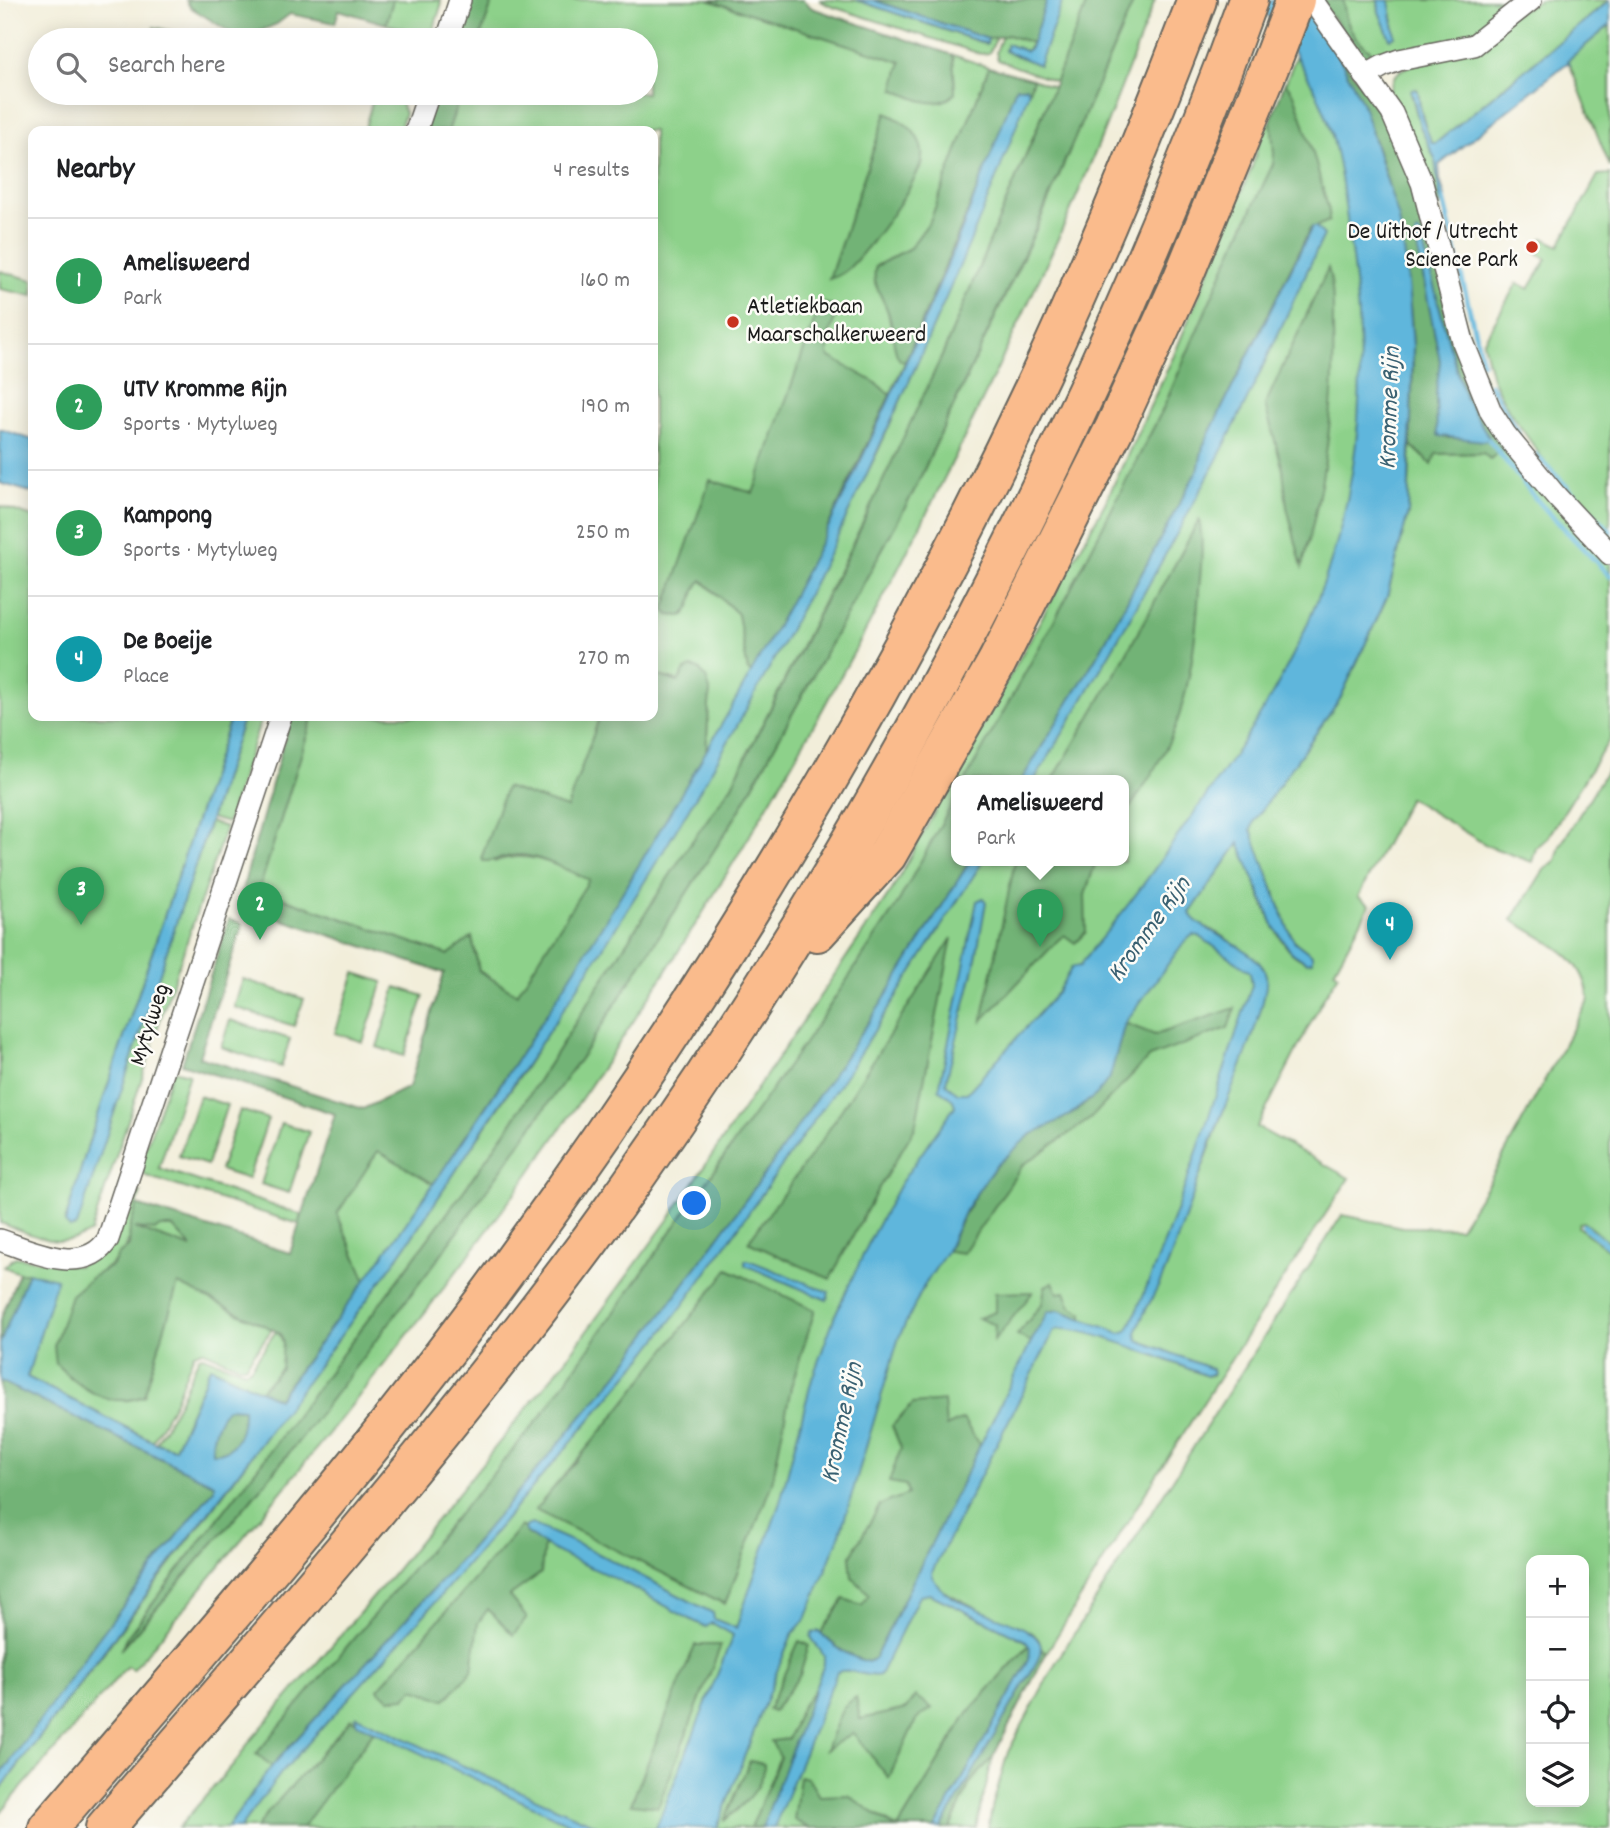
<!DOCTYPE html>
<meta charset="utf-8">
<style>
:root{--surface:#fff;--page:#f2f2f2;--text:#202124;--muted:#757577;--line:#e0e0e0;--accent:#ea580c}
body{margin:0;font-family:Dekko,sans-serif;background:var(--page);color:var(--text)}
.controls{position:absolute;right:21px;bottom:21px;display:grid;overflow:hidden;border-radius:14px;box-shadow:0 4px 18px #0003}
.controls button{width:63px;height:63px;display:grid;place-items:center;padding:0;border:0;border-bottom:2px solid var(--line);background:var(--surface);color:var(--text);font:35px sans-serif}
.you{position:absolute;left:695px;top:1204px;width:24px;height:24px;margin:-18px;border:5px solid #fff;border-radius:50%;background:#1a73e8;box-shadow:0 0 0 10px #1a73e833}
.badge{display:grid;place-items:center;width:46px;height:46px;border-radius:50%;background:var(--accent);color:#fff;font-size:23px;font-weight:700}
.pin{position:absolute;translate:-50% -58px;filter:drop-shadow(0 2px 4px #0008)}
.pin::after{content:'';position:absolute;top:37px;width:24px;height:21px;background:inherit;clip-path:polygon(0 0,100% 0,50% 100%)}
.popup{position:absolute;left:951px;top:775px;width:178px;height:91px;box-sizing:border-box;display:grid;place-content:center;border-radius:14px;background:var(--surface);filter:drop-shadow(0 2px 5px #0005);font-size:23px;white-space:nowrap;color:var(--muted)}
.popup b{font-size:26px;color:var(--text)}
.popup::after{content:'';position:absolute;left:50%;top:100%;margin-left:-14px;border:14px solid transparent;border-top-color:var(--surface)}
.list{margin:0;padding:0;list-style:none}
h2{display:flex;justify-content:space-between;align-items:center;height:91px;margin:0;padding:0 28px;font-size:30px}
h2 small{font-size:23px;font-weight:400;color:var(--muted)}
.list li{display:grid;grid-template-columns:46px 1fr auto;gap:21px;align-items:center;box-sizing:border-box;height:126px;padding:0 28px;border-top:2px solid var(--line)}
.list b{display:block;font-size:26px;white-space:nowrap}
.list p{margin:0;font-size:23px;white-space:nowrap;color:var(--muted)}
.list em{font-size:23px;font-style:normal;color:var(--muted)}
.icon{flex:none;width:38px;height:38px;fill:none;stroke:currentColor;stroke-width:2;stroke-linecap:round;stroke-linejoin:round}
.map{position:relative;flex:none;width:1610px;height:1828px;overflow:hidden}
.search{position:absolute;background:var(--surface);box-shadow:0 4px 18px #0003;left:28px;top:28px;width:630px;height:77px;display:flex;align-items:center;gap:18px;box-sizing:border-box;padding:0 24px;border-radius:38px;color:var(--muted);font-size:26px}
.panel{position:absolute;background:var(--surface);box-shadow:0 4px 18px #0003;left:28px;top:126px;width:630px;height:595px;border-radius:14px}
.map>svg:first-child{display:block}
</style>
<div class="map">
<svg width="1610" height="1828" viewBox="0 0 1610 1828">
<rect width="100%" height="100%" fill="#fdfcf7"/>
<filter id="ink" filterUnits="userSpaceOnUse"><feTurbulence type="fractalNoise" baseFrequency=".0143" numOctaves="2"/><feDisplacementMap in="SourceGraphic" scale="14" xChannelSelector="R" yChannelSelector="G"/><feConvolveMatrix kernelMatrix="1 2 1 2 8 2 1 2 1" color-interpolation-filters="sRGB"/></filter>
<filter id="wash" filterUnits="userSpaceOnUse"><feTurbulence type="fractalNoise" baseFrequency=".00686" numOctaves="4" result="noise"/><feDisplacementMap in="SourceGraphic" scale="28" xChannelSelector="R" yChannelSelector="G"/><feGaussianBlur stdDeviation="1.57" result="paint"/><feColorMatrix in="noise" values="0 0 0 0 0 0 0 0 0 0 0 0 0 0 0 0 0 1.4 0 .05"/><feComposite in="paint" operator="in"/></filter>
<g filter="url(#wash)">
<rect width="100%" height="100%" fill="#f2eeda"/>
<!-- green -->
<g fill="#8dd18a" stroke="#547653" stroke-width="2" fill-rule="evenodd">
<polygon points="393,0 440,0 441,6 430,40 402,40 405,29 386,24"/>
<path d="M493 0H708L902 62 955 93 953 55 989 67 930 221 910 248 876 266C876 272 874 278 875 283 878 292 884 300 887 309 892 324 893 356 905 362L890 395 876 383 828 356V339L837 309 753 494 710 480 669 615 683 616C695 606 691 590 701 580L738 614 748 671 752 672 706 752 710 690 653 674V131H448L461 93H646V40H479ZM886 113 923 162 908 190 871 243 845 271 829 279Z"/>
<polygon points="819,0 856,0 986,44 988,39 997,37 989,53 981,54 830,6"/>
<polygon points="1063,0 1088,0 1056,82 998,60 996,52 1002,36 1008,35 1032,43 1026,51 1007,44 1005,51 1039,65"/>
<path d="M1126 0H1155C1137 46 1120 92 1101 138 1068 221 1029 301 991 382 860 659 706 926 528 1175 404 1347 268 1508 133 1670L127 1666 0 1813V1790L230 1485 398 1256 521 1074 610 936 686 810 786 636 878 451 936 320 1033 79 1054 87 942 356 894 460 732 785 688 847 508 1128 460 1196 268 1454 127 1637 122 1648 249 1502 302 1437 437 1260 584 1053 738 813 914 491 1036 230 1132 3Z"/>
<path d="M1343 0H1378L1379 12 1395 36 1389 0H1521L1476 36 1378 57C1355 39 1346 31 1343 0Z"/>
<path d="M1540 0H1609L1436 143H1432C1424 126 1420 110 1418 91L1417 89 1411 93 1420 126 1435 159 1440 206 1434 204 1389 92 1394 77 1401 70Z"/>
<polygon points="1610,25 1610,167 1568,60"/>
<polygon points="154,27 209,40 151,40"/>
<path d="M1300 45 1311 58 1347 141 1367 227 1379 342 1372 486 1321 653 1223 810 1158 902 1259 973 1197 1183 1259 1013 1266 981 1264 969 1257 960 1219 934 1193 920 1190 913 1239 843 1242 845C1250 871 1273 935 1292 953 1296 957 1301 959 1306 962L1312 960V955L1295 942 1289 931 1251 830 1254 821 1340 699 1387 597 1408 513 1411 445 1432 464 1435 454 1483 453 1490 459 1507 446 1557 504 1610 559V739L1548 837 1536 848 1532 862 1488 846 1409 798 1358 897 1370 905 1334 971 1339 974 1324 997 1257 1127 1349 1178 1330 1207 1159 1471 1047 1652 1041 1649 1039 1640 1033 1633 986 1613 938 1588 934 1596 1026 1641 1029 1645 969 1711 898 1828 866 1808 860 1828H178L238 1759 249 1742 387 1581 565 1361 670 1217 892 890 1105 503 1174 355 1252 167 1263 128 1272 120ZM956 781H1124V861H956ZM1145 1343 1211 1369 1212 1375 1207 1376 1142 1351Z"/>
<polygon points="390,93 399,99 405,113 399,131 364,131 374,95"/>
<polygon points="1610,174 1610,544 1560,492 1552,472 1509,411 1492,379 1483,342 1517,283 1529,289 1547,259 1535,252 1543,238 1559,246 1598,175"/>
<polygon points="0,271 33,280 33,296 0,289"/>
<path d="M0 506 33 517V716H231L88 1145 65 1222 77 1225 137 1039 153 1045 91 1232C58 1252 34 1234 0 1223Z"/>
<polygon points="244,716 262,716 227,823 211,818"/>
<path d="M313 716H600L567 809 494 862C530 848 557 866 590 880L517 994 479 971 472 937 448 955 259 890Z"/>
<path d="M1610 765V1243L1583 1222 1579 1223 1578 1227 1610 1251V1828H988L993 1804 1008 1752 1056 1662 1342 1215 1403 1227 1460 1228 1489 1182 1589 999C1584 954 1547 942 1512 920L1544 870 1556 860 1560 846ZM1584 1560V1802H1531V1560Z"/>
<polygon points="210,822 226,827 153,1041 138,1035"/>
<polygon points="355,973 383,982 363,1042 335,1033"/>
<polygon points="243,979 304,999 294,1026 234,1007"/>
<polygon points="396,987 424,996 404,1056 377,1047"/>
<polygon points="230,1020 290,1039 281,1067 221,1047"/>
<polygon points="173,1070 189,1074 159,1168 302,1215 299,1224 152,1178 146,1176 139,1167"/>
<polygon points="199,1096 227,1105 207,1165 179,1156"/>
<polygon points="240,1110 268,1119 248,1179 220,1170"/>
<polygon points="281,1123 309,1132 289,1193 261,1184"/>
<polygon points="378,1150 434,1184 366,1281 337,1214"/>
<path d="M133 1192H141L130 1227H173L192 1248 130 1234C127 1255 108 1268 91 1278L144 1396 178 1283 272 1329 245 1366H239L202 1350 194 1353 175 1401 153 1441 27 1377 56 1280 19 1273 4 1267 15 1257 78 1266Z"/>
<path d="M276 1331C285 1338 286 1359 281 1369 277 1377 266 1384 260 1391L211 1367C205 1373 206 1380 202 1387 193 1408 183 1427 175 1449L156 1443 179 1402 199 1357 203 1356 245 1371 250 1369Z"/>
<polygon points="993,1757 976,1828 950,1828 970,1783"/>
</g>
<!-- forest -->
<g fill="#72b376" stroke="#476849" stroke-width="2" fill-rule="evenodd">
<polygon points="186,0 393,0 386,24 339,10 335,23 290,14 277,24 241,39 190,7"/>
<polygon points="467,0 493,0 479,40 453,40"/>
<path d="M708 0H803L812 8 832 15 953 55 955 93C939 112 912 98 894 89L901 62Z"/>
<polygon points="873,0 1047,0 1032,43 1008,35 988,39"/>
<polygon points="1088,0 1126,0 1133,3 1035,230 914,491 738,813 584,1053 437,1260 302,1437 249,1502 120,1650 127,1637 268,1454 460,1196 508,1128 688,847 732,785 842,567 942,356 1038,126"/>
<path d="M1318 0H1343C1346 31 1355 39 1378 57L1365 58Z"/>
<path d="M1332 43 1401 144 1507 446 1490 459 1483 453 1436 454 1432 465 1411 445C1410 411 1414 377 1413 344 1407 236 1383 138 1332 43ZM1415 234 1466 399 1490 439 1448 438 1437 433 1436 394 1440 361Z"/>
<path d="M989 67 1033 79 1029 91 1026 87H1016L990 158 905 362C900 360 899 360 897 355 892 343 893 327 889 315 884 298 870 283 876 266L910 248 930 221Z"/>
<polygon points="1285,82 1295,96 1313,153 1329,211 1329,221 1310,229 1203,446 1199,467 1100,651 1021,781 965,781 1062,606 1162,411 1225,266 1273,164 1274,154 1271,120"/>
<polygon points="435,93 461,93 448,131 421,131"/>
<path d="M886 113C903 121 919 131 922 151 927 174 866 252 848 269 842 274 836 277 829 279Z"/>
<path d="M1328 268C1334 287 1333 308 1333 327 1336 410 1324 488 1302 567L1287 507 1283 470 1265 405Z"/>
<path d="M821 302 838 308 828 339V356L876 383 890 395 809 567 752 672 748 671 738 614 702 580C691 589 695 606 682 616L669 615 664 610 710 480 753 493Z"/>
<path d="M1199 520C1204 543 1201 567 1199 590 1196 636 1191 684 1175 728 1163 759 1143 789 1124 816V781H1052L1118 669Z"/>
<path d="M691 667 699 669 706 678 710 690 706 752 579 966 434 1184 378 1151 337 1214 366 1281 277 1399 260 1391 281 1368 283 1341 280 1333 178 1284 144 1396C109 1410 80 1388 56 1364L54 1346 71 1295 91 1278 113 1265 118 1255 129 1246 130 1227 137 1205 290 1253 335 1114 182 1064 229 919 243 924 199 1057 363 1109 409 1087 444 973 238 905 291 716H313L259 890 448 955 472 937 479 971 517 994 589 880C568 871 544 857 521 855 508 854 497 862 483 861L482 856 506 787 567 808 600 716H653V674L678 682 685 670ZM160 1227H173L192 1248 134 1228 156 1230Z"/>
<polygon points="956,797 956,861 970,861 881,1004 772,1164 617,1375 469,1550 272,1766 256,1754 539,1419 810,1035 895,908"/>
<polygon points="1015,861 1096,861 1085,895 1086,932 1075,943 1064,935 1057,941 982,1021"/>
<polygon points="952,938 915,1128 877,1191 830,1279 748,1242 822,1140"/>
<path d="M1235 1008 1228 1028 1149 1057 1090 1119 1023 1165 963 1253 947 1251C966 1207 990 1162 1031 1135 1042 1127 1057 1123 1069 1115 1111 1089 1112 1067 1125 1023L1155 1035Z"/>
<polygon points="728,1269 815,1310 791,1387 772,1483 725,1604 535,1510 614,1416"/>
<polygon points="19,1273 28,1273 0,1344 0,1321"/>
<polygon points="1053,1282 1058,1293 1065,1292 1071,1306 1083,1313 1083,1319 1059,1310 1048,1312 1031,1342 1017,1335 1042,1304 1045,1286"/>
<polygon points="1033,1292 994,1341 995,1325 978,1318 995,1312 995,1293"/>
<polygon points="0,1381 214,1484 214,1489 97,1640 0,1776"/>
<path d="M944 1401 946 1427 963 1419 980 1446 875 1658 868 1662C848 1656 836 1648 821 1633L844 1599 862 1605 869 1594 852 1577 850 1557 880 1505 908 1494 906 1485 889 1482 901 1448 892 1426 913 1404Z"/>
<path d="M228 1408 243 1409C244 1430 236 1455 211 1453 211 1438 217 1418 228 1408Z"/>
<polygon points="521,1526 525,1529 526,1533 544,1544 541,1573 509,1596 527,1618 513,1635 488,1609 478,1623 472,1671 445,1700 414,1689 405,1698 389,1699 378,1689"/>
<polygon points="799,1641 809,1645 800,1675 773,1712 768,1710"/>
<polygon points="695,1645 721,1645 658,1807 631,1804"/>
<polygon points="1029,1645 1031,1652 1029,1660 935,1828 898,1828 969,1711"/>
<polygon points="1041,1649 1047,1652 993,1757 970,1783 950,1828 941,1828"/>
<polygon points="816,1687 762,1828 751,1828 780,1757 771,1741 788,1739 801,1708"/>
<polygon points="915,1696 932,1708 916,1720 889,1778 853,1733 826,1750 843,1707 856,1697 860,1719 906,1709"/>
<polygon points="351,1719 374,1731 302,1828 256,1828 269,1811"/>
<path d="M750 1761 764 1764C765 1788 741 1807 724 1821Z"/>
<polygon points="800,1776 808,1778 819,1796 848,1795 895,1828 809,1828 794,1820"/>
</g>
<!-- water -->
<g fill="#5fb6dc" stroke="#3e697c" stroke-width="2" fill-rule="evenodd">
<polygon points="856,0 873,0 988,39 987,44"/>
<polygon points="1047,0 1063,0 1039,65 1005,51 1007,44 1026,51 1030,48"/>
<path d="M1255 0H1304L1332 43 1362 102 1399 219 1407 270 1413 346 1408 513 1387 597 1340 699 1254 821 1251 830 1289 931 1295 942 1312 955V961L1306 962 1291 952 1273 925 1239 843 1190 913C1195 930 1259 947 1266 975 1271 1000 1228 1098 1217 1126 1198 1176 1184 1227 1163 1276 1155 1296 1141 1314 1136 1334L1138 1340 1212 1369 1213 1373 1207 1376C1183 1367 1071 1319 1054 1331L932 1572C935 1610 1038 1617 1041 1647 1041 1658 1033 1668 1028 1677L941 1828H935L1029 1660 1030 1648 1026 1641 930 1594 920 1596 917 1600 880 1675C866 1679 851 1667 837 1672L774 1828H762L824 1664V1656L811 1637 812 1633 819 1631C834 1647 847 1656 868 1662L875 1658 1031 1342 1048 1312 1059 1310 1120 1333 1127 1331 1130 1326C1179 1215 1214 1100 1252 985L1250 972 1199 936 1193 935 1185 941 1125 1023 1110 1077 1096 1095 1068 1116 1030 1135 994 1168 965 1210 947 1251 924 1286 899 1337 840 1534 806 1619 793 1633 779 1666 717 1828H656L733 1635 712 1623 706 1627C679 1615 656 1600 630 1586 597 1568 552 1555 525 1531L526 1526 532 1524 589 1549 713 1613 714 1619 736 1628 780 1502 812 1379 835 1315 873 1234 900 1184 955 1106 953 1100 939 1089 977 901 983 898 986 902 975 964 946 1082 947 1085 958 1093H967L1057 993 1072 967 1080 966C1089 951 1102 938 1113 924 1132 900 1150 876 1167 851 1207 794 1250 737 1282 676 1356 539 1373 404 1351 250 1345 206 1340 150 1323 108 1307 70 1282 32 1255 0Z"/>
<polygon points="1378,0 1389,0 1395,36 1390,39 1379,12"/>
<path d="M1610 0V25L1568 60 1570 64 1567 63 1439 165 1440 180 1445 197 1440 199 1435 159 1420 126 1411 90 1414 88 1418 91C1419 109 1424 126 1432 143H1436Z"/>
<path d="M1016 87H1026L1029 91C997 182 958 271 919 359 886 433 853 506 817 577 725 759 616 933 502 1101 466 1154 433 1208 396 1260 267 1439 131 1612 0 1790V1776L97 1640 214 1489V1484L0 1381V1344L28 1273 57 1279 27 1377 156 1443 175 1449C183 1427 193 1408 202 1387 206 1379 205 1373 211 1367L278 1399C423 1207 557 1007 678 799 723 723 768 646 808 567 888 412 957 250 1016 87ZM228 1408 243 1409C244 1429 236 1455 212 1453 211 1438 217 1418 228 1408Z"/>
<path d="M1312 227H1316L1324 235C1290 307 1258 381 1221 452 1162 563 1100 673 1034 781H1021L1100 651 1199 467 1203 446Z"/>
<polygon points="1418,232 1420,234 1456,369 1466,399 1490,439 1484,441 1439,436 1437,433 1436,394 1440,361 1418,251 1415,234"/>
<polygon points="0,429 33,440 33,493 0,483"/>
<polygon points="231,716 244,716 77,1226 70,1228 65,1223 88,1145"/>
<polygon points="970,861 983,861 844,1078 684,1304 644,1356 425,1614 281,1773 240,1828 227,1828 272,1766 469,1550 617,1375 772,1164 881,1004"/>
<polygon points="748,1260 829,1292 827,1300 745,1265 745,1261"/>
<polygon points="357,1716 485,1776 602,1828 578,1828 357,1723 355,1718"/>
</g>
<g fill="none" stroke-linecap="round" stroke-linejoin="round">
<!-- stream -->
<g stroke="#5fb6dc" stroke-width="5">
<polyline points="1443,199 1482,362"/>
<polyline points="1490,385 1518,434"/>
<polyline points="1489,440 1540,504 1610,576"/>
<polyline points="1536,455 1610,531"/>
<polyline points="1583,1226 1610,1247"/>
</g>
</g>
</g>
<g filter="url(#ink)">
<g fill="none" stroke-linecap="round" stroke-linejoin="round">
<!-- street casing -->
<g stroke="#67665e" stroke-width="24">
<g id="street">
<polyline points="1312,0 1392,113 1422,183 1463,342 1491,412 1505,434 1556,496 1610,554"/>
<polyline points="447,40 460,0"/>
<polyline points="1365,76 1383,66 1399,60 1474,45 1531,0"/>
<polyline points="416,131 429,93"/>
<path d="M0 1240C32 1251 85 1277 108 1239L281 716"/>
</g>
</g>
<!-- highway casing -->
<g stroke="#67665e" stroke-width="42">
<g id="highway">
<polyline points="817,932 887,855 997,662 1115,427 1182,280 1275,53 1295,0"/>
<path d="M48 1828C197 1655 349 1482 486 1298 701 1009 888 699 1041 373 1098 251 1149 126 1197 0"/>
<path d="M105 1828C272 1635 439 1444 591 1239 735 1043 862 834 975 618 1079 418 1172 212 1248 0"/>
</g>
</g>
<!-- street -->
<use href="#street" stroke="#fff" stroke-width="21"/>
<!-- highway -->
<use href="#highway" stroke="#fabb8c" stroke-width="38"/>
</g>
</g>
<!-- markers -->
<g fill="#c8321e" stroke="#fdfcf7" stroke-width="2.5">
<circle cx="1532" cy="247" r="7"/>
<circle cx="733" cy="322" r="7"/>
</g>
<g text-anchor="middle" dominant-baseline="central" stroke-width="5" stroke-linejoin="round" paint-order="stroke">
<!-- poi labels -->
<g font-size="24" fill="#1c1c1c" stroke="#fdfcf7" text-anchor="end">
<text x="1518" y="233">De Uithof / Utrecht<tspan x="1518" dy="28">Science Park</tspan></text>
<text x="747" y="308" text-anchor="start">Atletiekbaan<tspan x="747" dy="28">Maarschalkerweerd</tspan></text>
</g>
<!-- street labels -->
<g font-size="24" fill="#1c1c1c" stroke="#fdfcf7">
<text transform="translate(151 1025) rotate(-72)">Mytylweg</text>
</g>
<!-- water labels -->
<g font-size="26" font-style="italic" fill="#3a6172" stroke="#fdfcf7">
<text transform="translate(1391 408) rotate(-88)">Kromme Rijn</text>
<text transform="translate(1150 930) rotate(-54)">Kromme Rijn</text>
<text transform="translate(843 1423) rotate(-78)">Kromme Rijn</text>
</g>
</g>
</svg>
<div class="controls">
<button>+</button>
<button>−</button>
<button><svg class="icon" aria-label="locate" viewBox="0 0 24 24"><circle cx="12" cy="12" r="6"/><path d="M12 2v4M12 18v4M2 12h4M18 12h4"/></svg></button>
<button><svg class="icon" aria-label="layers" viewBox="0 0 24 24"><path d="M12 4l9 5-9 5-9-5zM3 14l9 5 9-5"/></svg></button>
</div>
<div class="you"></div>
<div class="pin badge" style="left:1040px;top:947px;background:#2e9e5b">1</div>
<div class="popup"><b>Amelisweerd</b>Park</div>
<div class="pin badge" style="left:260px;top:940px;background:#2e9e5b">2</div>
<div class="pin badge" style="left:81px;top:925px;background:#2e9e5b">3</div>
<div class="pin badge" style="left:1390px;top:960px;background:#0f9aa8">4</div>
<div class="search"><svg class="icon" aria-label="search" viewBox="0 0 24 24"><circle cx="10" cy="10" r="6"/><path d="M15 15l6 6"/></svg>Search here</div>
<section class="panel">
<h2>Nearby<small>4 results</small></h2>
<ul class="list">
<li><span class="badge" style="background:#2e9e5b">1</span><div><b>Amelisweerd</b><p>Park</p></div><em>160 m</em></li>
<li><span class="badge" style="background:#2e9e5b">2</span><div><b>UTV Kromme Rijn</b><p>Sports · Mytylweg</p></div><em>190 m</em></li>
<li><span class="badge" style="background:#2e9e5b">3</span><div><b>Kampong</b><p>Sports · Mytylweg</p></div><em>250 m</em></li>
<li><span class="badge" style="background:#0f9aa8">4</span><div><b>De Boeije</b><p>Place</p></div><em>270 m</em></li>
</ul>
</section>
</div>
